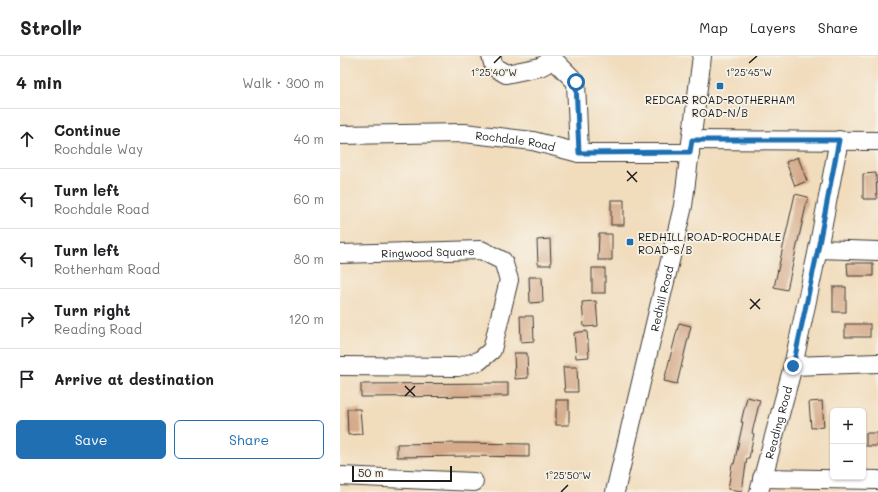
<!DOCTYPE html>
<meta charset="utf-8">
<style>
:root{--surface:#fff;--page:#f6f6f6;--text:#202124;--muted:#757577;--line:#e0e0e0;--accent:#1f6fb2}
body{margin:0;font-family:Mali,sans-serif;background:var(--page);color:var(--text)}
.controls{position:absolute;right:12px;bottom:12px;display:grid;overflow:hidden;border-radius:6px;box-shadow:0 1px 3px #0004}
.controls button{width:36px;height:36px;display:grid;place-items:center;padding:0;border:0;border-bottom:1px solid var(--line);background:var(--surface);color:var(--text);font:20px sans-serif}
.scale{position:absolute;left:12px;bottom:10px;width:100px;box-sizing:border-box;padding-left:4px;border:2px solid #1c1c1c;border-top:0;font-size:11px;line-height:14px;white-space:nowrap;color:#1c1c1c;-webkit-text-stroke:3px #f7f3e8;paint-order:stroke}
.stop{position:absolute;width:12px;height:12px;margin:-9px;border:3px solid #1f6fb2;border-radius:50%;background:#fff}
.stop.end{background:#1f6fb2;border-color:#fff;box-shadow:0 1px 4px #0008}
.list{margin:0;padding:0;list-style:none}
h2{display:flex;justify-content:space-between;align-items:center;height:52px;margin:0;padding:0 16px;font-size:17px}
h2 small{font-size:13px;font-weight:400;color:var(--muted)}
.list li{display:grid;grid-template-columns:26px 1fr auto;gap:12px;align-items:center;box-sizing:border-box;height:60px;padding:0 16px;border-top:1px solid var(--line)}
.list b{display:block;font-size:15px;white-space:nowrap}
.list p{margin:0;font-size:13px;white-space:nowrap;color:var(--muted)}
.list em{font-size:13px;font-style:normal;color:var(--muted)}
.actions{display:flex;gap:8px;padding:12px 16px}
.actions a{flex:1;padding:9px 0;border:1px solid var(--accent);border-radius:6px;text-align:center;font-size:14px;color:var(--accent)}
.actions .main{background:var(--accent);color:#fff}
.icon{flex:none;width:22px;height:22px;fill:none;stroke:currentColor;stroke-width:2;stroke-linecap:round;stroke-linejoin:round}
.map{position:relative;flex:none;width:538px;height:436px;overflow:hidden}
header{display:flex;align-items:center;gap:24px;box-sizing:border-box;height:56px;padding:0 20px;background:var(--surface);border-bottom:1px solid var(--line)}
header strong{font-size:19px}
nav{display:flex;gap:22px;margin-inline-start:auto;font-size:14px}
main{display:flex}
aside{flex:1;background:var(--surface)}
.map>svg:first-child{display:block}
</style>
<header>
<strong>Strollr</strong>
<nav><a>Map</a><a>Layers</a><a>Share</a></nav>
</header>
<main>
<aside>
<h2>4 min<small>Walk · 300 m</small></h2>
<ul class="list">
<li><svg class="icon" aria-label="ahead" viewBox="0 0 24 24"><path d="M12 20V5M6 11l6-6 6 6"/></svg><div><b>Continue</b><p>Rochdale Way</p></div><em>40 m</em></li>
<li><svg class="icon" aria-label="left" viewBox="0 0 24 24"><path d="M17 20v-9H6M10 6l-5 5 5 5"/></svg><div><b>Turn left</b><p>Rochdale Road</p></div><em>60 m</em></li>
<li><svg class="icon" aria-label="left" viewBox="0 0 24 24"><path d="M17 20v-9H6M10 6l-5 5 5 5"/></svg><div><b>Turn left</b><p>Rotherham Road</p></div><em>80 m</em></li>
<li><svg class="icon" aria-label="right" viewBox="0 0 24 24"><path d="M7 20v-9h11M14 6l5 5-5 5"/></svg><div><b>Turn right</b><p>Reading Road</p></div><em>120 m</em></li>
<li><svg class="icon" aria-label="arrive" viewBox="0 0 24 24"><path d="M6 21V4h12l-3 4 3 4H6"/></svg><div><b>Arrive at destination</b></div></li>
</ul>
<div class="actions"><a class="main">Save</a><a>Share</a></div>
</aside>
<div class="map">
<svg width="538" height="436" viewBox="0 0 538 436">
<rect width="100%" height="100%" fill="#f7f3e8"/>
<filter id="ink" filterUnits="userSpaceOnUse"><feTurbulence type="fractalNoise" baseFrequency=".025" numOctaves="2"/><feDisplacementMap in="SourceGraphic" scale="8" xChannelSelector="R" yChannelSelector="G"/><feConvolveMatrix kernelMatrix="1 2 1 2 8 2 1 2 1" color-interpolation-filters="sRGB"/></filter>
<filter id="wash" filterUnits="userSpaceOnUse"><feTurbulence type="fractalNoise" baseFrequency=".012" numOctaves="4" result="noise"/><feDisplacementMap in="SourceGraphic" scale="16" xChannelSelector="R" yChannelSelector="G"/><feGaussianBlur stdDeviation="0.9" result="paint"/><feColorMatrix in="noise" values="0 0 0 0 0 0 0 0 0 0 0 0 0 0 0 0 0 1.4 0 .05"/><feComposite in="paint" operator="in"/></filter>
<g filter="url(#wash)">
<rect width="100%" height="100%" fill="#f1dcbc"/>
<g id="blocks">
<!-- building -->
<g fill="#d5ab8b">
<polygon points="458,101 467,125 455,130 446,106"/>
<polygon points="536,117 537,143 523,143 523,118"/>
<polygon points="455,138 468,141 447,234 434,231"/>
<rect x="271" y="144" width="13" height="25"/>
<polygon points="259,178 272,178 272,204 258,204"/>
<polygon points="210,183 211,209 198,209 197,184"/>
<polygon points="507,207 533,207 533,220 508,220"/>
<rect x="252" y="212" width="13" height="25"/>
<polygon points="189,221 202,221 203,246 190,247"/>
<rect x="493" y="231" width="13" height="25"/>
<polygon points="256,245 258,270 244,271 242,246"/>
<polygon points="180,260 193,260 194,285 181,286"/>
<polygon points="339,267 351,270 337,328 324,325"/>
<rect x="505" y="268" width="25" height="13"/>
<polygon points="247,275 249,301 236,302 234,277"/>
<polygon points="174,297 187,297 188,322 175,323"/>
<polygon points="223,311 237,311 238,336 225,336"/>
<polygon points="168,327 168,340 21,341 21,328"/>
<polygon points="407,341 420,344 412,377 414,378 409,402 407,402 402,435 388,433 392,408 394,408 403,366 401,366"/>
<rect x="216" y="344" width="13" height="25"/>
<polygon points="482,345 484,371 471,372 469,346"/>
<polygon points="7,353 20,353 22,378 8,379"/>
<rect x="526" y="377" width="12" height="13"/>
<polygon points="119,387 189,388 189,401 130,400 57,401 57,388"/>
</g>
</g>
</g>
<g filter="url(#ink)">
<use href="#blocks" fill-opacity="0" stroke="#3c3934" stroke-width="1"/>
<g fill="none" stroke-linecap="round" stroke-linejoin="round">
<!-- minor casing -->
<g stroke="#3c3934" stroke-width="20">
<g id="minor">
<polyline points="151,0 154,11 166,18 200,11 213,4"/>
<polyline points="210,0 236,26 239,97"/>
<path id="s1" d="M0 79 124 77 193 85 239 97H350"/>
<polyline points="352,84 538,85"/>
<polyline points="478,193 538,195"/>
<path id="s2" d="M0 198 141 194 163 205 169 224 152 294 139 305 118 311 0 310"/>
<polyline points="453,310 538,307"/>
<polyline points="0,420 134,426"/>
<polyline points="422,422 538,424"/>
<path id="s3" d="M275 436 343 150 362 0"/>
<path id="s4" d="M419 436 453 310 478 193 499 84"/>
</g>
</g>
<!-- minor -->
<use href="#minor" stroke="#fff" stroke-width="18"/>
</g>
</g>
<g fill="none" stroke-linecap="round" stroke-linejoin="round" filter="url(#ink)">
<!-- route -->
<polyline stroke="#1f6fb2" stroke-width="5" points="236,26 239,97 350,96 352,84 499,84 478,193 453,310"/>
</g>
<!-- ticks -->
<path fill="none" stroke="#1c1c1c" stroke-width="1.5" d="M154 7 161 0M409 7 417 0M287 115 297 126M287 125 297 116M410 243 420 253M410 253 420 243M65 330 75 340M65 340 75 330M221 436 228 429"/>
<!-- markers -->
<g fill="#1f6fb2" stroke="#f7f3e8" stroke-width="1.5">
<rect x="376" y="26" width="8" height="8" rx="2"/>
<rect x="286" y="182" width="8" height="8" rx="2"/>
</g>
<g text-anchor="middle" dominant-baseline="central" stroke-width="3.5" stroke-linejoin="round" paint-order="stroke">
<!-- poi labels -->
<g font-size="11" fill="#1c1c1c" stroke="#f7f3e8">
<text x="380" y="43">REDCAR ROAD-ROTHERHAM<tspan x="380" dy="13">ROAD-N/B</tspan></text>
<text x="298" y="180" text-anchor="start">REDHILL ROAD-ROCHDALE<tspan x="298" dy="13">ROAD-S/B</tspan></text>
</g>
<!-- street labels -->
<g font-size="11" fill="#1c1c1c" stroke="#f7f3e8">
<text stroke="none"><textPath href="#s1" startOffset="176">Rochdale Road</textPath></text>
<text stroke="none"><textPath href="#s2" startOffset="88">Ringwood Square</textPath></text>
<text stroke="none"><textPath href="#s3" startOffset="199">Redhill Road</textPath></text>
<text stroke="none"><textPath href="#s4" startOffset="72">Reading Road</textPath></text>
</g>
</g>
<g font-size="10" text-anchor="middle" fill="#1c1c1c" stroke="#f7f3e8" stroke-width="3.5" stroke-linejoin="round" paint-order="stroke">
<text x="154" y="20">1°25'40"W</text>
<text x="409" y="20">1°25'45"W</text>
<text x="228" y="423">1°25'50"W</text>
</g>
</svg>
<div class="controls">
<button>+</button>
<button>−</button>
</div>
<div class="scale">50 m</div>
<div class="stop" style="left:236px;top:26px"></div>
<div class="stop end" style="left:453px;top:310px"></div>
</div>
</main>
